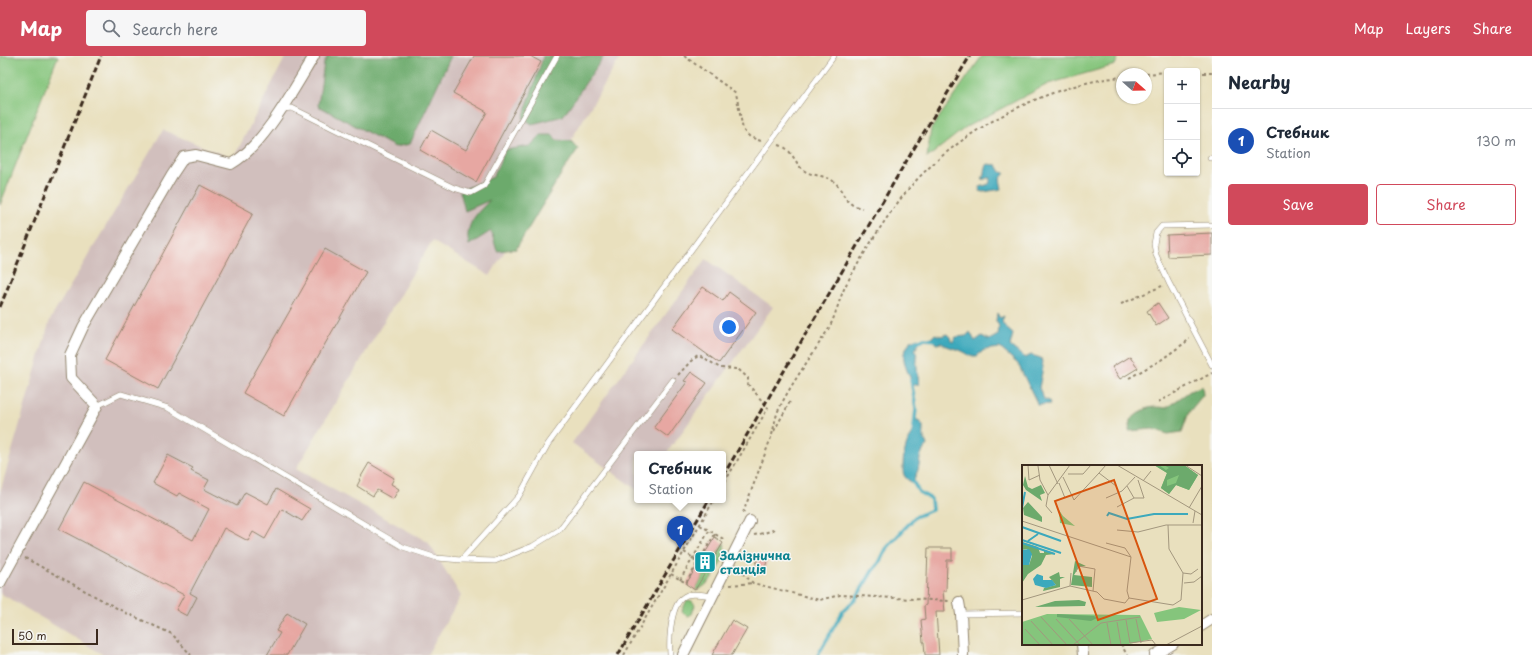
<!DOCTYPE html>
<meta charset="utf-8">
<style>
:root{--surface:#fff;--page:#f6f6f7;--text:#1f2937;--muted:#747a83;--line:#e0e1e3;--accent:#d1495b}
body{margin:0;font-family:"Playpen Sans",sans-serif;background:var(--page);color:var(--text)}
.controls{position:absolute;right:12px;top:12px;display:grid;overflow:hidden;border-radius:4px;box-shadow:0 1px 3px #0004}
.controls button{width:36px;height:36px;display:grid;place-items:center;padding:0;border:0;border-bottom:1px solid var(--line);background:var(--surface);color:var(--text);font:20px sans-serif}
.compass{position:absolute;left:1116px;top:12px;width:36px;height:36px;border-radius:50%;background:var(--surface);box-shadow:0 1px 3px #0004;rotate:110deg}
.scale{position:absolute;left:12px;bottom:10px;width:86px;box-sizing:border-box;padding-left:4px;border:2px solid #3b2a1e;border-top:0;font-size:11px;line-height:14px;white-space:nowrap;color:#3b2a1e;-webkit-text-stroke:3px #f6f6f2;paint-order:stroke}
.you{position:absolute;left:729px;top:271px;width:14px;height:14px;margin:-10px;border:3px solid #fff;border-radius:50%;background:#1a73e8;box-shadow:0 0 0 6px #1a73e833}
.badge{display:grid;place-items:center;width:26px;height:26px;border-radius:50%;background:var(--accent);color:#fff;font-size:13px;font-weight:700}
.pin{position:absolute;translate:-50% -33px;filter:drop-shadow(0 1px 2px #0008)}
.pin::after{content:'';position:absolute;top:21px;width:14px;height:12px;background:inherit;clip-path:polygon(0 0,100% 0,50% 100%)}
.popup{position:absolute;left:634px;top:395px;width:92px;height:52px;box-sizing:border-box;display:grid;place-content:center;border-radius:4px;background:var(--surface);filter:drop-shadow(0 1px 3px #0005);font-size:13px;white-space:nowrap;color:var(--muted)}
.popup b{font-size:15px;color:var(--text)}
.popup::after{content:'';position:absolute;left:50%;top:100%;margin-left:-8px;border:8px solid transparent;border-top-color:var(--surface)}
.list{margin:0;padding:0;list-style:none}
h2{display:flex;justify-content:space-between;align-items:center;height:52px;margin:0;padding:0 16px;font-size:17px}
h2 small{font-size:13px;font-weight:400;color:var(--muted)}
.list li{display:grid;grid-template-columns:26px 1fr auto;gap:12px;align-items:center;box-sizing:border-box;height:64px;padding:0 16px;border-top:1px solid var(--line)}
.list b{display:block;font-size:15px;white-space:nowrap}
.list p{margin:0;font-size:13px;white-space:nowrap;color:var(--muted)}
.list em{font-size:13px;font-style:normal;color:var(--muted)}
.actions{display:flex;gap:8px;padding:12px 16px}
.actions a{flex:1;padding:9px 0;border:1px solid var(--accent);border-radius:4px;text-align:center;font-size:14px;color:var(--accent)}
.actions .main{background:var(--accent);color:#fff}
.icon{flex:none;width:22px;height:22px;fill:none;stroke:currentColor;stroke-width:2;stroke-linecap:round;stroke-linejoin:round}
.map{position:relative;flex:none;width:1212px;height:599px;overflow:hidden}
header{display:flex;align-items:center;gap:24px;box-sizing:border-box;height:56px;padding:0 20px;background:var(--accent);color:#fff}
header strong{font-size:19px}
nav{display:flex;gap:22px;margin-inline-start:auto;font-size:14px}
.search{width:280px;height:36px;background:var(--page);display:flex;align-items:center;gap:10px;box-sizing:border-box;padding:0 14px;border-radius:4px;color:var(--muted);font-size:15px}
main{display:flex}
aside{flex:1;background:var(--surface)}
.map>svg:first-child{display:block}
</style>
<header>
<strong>Map</strong>
<div class="search"><svg class="icon" aria-label="search" viewBox="0 0 24 24"><circle cx="10" cy="10" r="6"/><path d="M15 15l6 6"/></svg>Search here</div>
<nav><a>Map</a><a>Layers</a><a>Share</a></nav>
</header>
<main>
<div class="map">
<svg width="1212" height="599" viewBox="0 0 1212 599">
<rect width="100%" height="100%" fill="#f6f6f2"/>
<filter id="ink" filterUnits="userSpaceOnUse"><feTurbulence type="fractalNoise" baseFrequency=".025" numOctaves="2"/><feDisplacementMap in="SourceGraphic" scale="8" xChannelSelector="R" yChannelSelector="G"/><feConvolveMatrix kernelMatrix="1 2 1 2 8 2 1 2 1" color-interpolation-filters="sRGB"/></filter>
<filter id="wash" filterUnits="userSpaceOnUse"><feTurbulence type="fractalNoise" baseFrequency=".012" numOctaves="4" result="noise"/><feDisplacementMap in="SourceGraphic" scale="16" xChannelSelector="R" yChannelSelector="G"/><feGaussianBlur stdDeviation="0.9" result="paint"/><feColorMatrix in="noise" values="0 0 0 0 0 0 0 0 0 0 0 0 0 0 0 0 0 1.4 0 .05"/><feComposite in="paint" operator="in"/></filter>
<g filter="url(#wash)">
<rect width="100%" height="100%" fill="#e9e0be"/>
<!-- industrial -->
<g fill="#d1bfbd">
<polygon points="286,0 621,0 490,220 432,185 296,413 428,486 461,540 427,599 104,599 0,537 0,436 50,264 163,74 233,103"/>
<polygon points="706,203 773,251 666,398 637,398 637,434 572,387"/>
</g>
<!-- green -->
<g fill="#85c57c" stroke="#60784d">
<polygon points="0,0 58,0 0,149"/>
<polygon points="982,0 1117,0 1118,2 1115,9 1048,28 966,71 927,102 931,73"/>
<path d="M724 487C728 500 710 533 695 534L707 515H709L713 509 711 508Z"/>
<polygon points="687,544 692,545 695,549 692,558 688,560 683,557 682,555"/>
</g>
<!-- forest -->
<g fill="#6caa6c" stroke="#546a45">
<polygon points="328,0 451,0 410,88 395,91 318,50 324,7"/>
<polygon points="542,0 604,0 563,60 532,68 523,62 543,1"/>
<path d="M541 79H553L556 84 571 85 578 93 563 115 516 193 497 195 491 175 469 189C464 169 477 157 490 144L465 155 460 135 493 121 505 94 530 90Z"/>
<path d="M1202 330 1203 339 1189 356 1182 376 1168 378 1153 373 1129 375 1130 364C1144 353 1147 349 1166 352L1190 335Z"/>
</g>
<!-- water -->
<g fill="#3ca9bc" stroke="#3c6a6d">
<polygon points="987,108 997,109 1001,116 1005,117 1000,123 1002,133 983,136 979,135 980,131 989,128 991,122 988,122 982,124"/>
<path d="M997 257 1000 262 1004 260 1002 266 1006 272 1013 278 1010 290 1025 302 1031 299 1041 302 1043 311 1039 332 1044 343 1049 345 1050 348 1038 349 1018 308 1000 292 984 294 977 300H970C961 292 950 293 941 287L937 288 932 281 935 278 941 280 947 278 950 281 951 285 953 286 956 281 966 280 970 276 975 285 982 280 989 284 998 279 999 270 996 265Z"/>
<path d="M918 282 919 287 915 294C919 304 916 303 917 311 917 317 919 322 919 329H913C910 321 902 306 904 297 905 293 909 289 910 285Z"/>
<path d="M917 363 923 370V378L927 389C918 401 921 401 918 414 916 419 914 422 914 427 912 426 908 425 906 422 903 419 903 415 903 411 903 389 911 382 917 363Z"/>
</g>
<g fill="none" stroke-linecap="round" stroke-linejoin="round">
<!-- stream -->
<g stroke="#3ca9bc" stroke-width="3.5">
<polyline points="914,287 924,283 938,284"/>
<polyline points="911,324 916,353 913,379"/>
<polyline points="818,599 843,555 855,544 873,514 879,507 886,493 915,461 932,454 931,443 919,436 912,424"/>
</g>
</g>
<g id="blocks">
<!-- building -->
<g fill="#e7a7a2">
<polygon points="474,0 530,0 541,6 476,126 420,94 431,74 466,94 487,56 453,37"/>
<polygon points="200,129 253,157 158,333 105,304"/>
<polygon points="1212,177 1212,199 1168,201 1167,179"/>
<polygon points="325,193 366,216 284,360 243,337"/>
<polygon points="703,231 723,245 729,236 756,256 719,307 672,273"/>
<polygon points="1158,247 1168,262 1156,270 1147,255"/>
<polygon points="1130,300 1138,312 1120,323 1112,311"/>
<polygon points="691,316 707,327 668,381 654,371 687,326 684,325"/>
<polygon points="168,399 193,412 191,415 209,424 204,433 237,450 245,436 268,448 276,433 310,453 302,465 282,453 265,483 253,476 248,485 224,472 190,537 197,541 187,560 176,554 184,539 59,473 84,426 193,484 209,453 179,437 177,440 153,427"/>
<polygon points="369,407 394,422 391,428 399,433 393,443 377,434 373,440 357,430 360,424 359,424"/>
<polygon points="715,481 723,487 695,534 686,528"/>
<polygon points="928,492 952,492 952,504 947,504 946,535 943,535 945,556 936,556 939,599 925,599 924,586 923,586 921,564 925,563 924,550 926,549"/>
<polygon points="759,500 768,503 764,514 755,511"/>
<polygon points="287,557 305,568 287,599 267,599 280,577 276,575"/>
<polygon points="732,564 747,573 732,599 712,599"/>
</g>
</g>
</g>
<g filter="url(#ink)">
<use href="#blocks" fill-opacity="0" stroke="#92856e" stroke-width="1"/>
<g fill="none" stroke-linecap="round" stroke-linejoin="round">
<!-- service casing -->
<g stroke="#92856e" stroke-width="6">
<g id="service">
<polyline points="283,53 292,52 454,132 471,137 484,130 557,0"/>
<polyline points="1210,102 1212,102"/>
<polyline points="1212,169 1162,170 1156,177 1154,188 1156,199 1169,227 1212,309"/>
<polyline points="97,350 121,338 168,352 403,491 437,502 461,504 519,440 548,388 834,0"/>
<polyline points="461,504 495,505 533,490 559,474 673,324"/>
<polyline points="961,558 1023,557"/>
<path d="M670 599C669 584 670 545 687 539 694 537 705 539 712 540"/>
</g>
</g>
<!-- minor casing -->
<g stroke="#92856e" stroke-width="12">
<g id="minor">
<path d="M0 527 97 350 71 322 70 299 83 271 172 119 184 101 196 99 231 108C263 91 295 31 314 0"/>
<polyline points="959,546 961,558 963,599"/>
<polyline points="1201,570 1212,563"/>
<polyline points="1082,588 1083,599"/>
<polyline points="683,599 750,465"/>
<polyline points="1155,599 1173,588"/>
</g>
</g>
<!-- path -->
<g stroke="#92856e" stroke-width="2" stroke-dasharray="3 3" stroke-linecap="butt">
<polyline points="684,0 736,37 743,74 750,81 761,85"/>
<polyline points="1197,17 1212,17"/>
<polyline points="1146,18 1167,16"/>
<path d="M779 89C791 92 794 105 802 113 811 121 823 118 833 125 841 130 843 142 850 147 853 150 858 151 862 152"/>
<polyline points="1121,248 1162,230"/>
<polyline points="678,319 691,305 698,300 706,303 720,312 738,313 748,322 748,328 768,352 723,429"/>
<polyline points="1129,322 1161,304 1190,283"/>
<polyline points="1158,346 1212,317"/>
<polyline points="774,375 791,344"/>
<path d="M772 379C774 371 775 363 778 355 792 325 813 299 830 270 837 256 840 239 848 225 864 197 882 167 902 141 950 79 1044 28 1122 21"/>
<polyline points="743,457 772,379"/>
<polyline points="700,469 725,484"/>
<polyline points="754,479 764,477 776,473"/>
<polyline points="684,496 698,505"/>
<polyline points="695,501 700,499 702,500 715,478"/>
<polyline points="25,502 124,556 172,578 191,599"/>
<polyline points="738,513 753,527 819,544 840,539 949,545"/>
<polyline points="671,518 686,527 696,510 694,503"/>
<polyline points="680,524 709,475"/>
<polyline points="730,529 753,527"/>
<polyline points="1121,588 1127,599"/>
<polyline points="624,599 714,444"/>
</g>
<!-- service -->
<use href="#service" stroke="#fff" stroke-width="5"/>
<!-- minor -->
<use href="#minor" stroke="#fff" stroke-width="10"/>
<!-- rail -->
<g stroke="#3b2a1e" stroke-width="3" stroke-dasharray="6 3" stroke-linecap="butt">
<polyline points="0,251 101,0"/>
<polyline points="723,420 901,114 970,0"/>
<polyline points="618,599 709,444"/>
</g>
</g>
</g>
<!-- icons -->
<defs>
<g id="building-square" transform="scale(1.15)"><rect x="-9" y="-9" width="18" height="18" rx="4" fill="#0f9aa8" stroke="#f6f6f2"/><path d="M-4-6H4V6H1V3H-1V6H-4ZM-2.5-4.3h1.7v1.8h-1.7ZM.8-4.3h1.7v1.8H.8ZM-2.5-1h1.7V.8h-1.7ZM.8-1h1.7V.8H.8Z" fill="#fff"/></g>
</defs>
<g fill-rule="evenodd">
<use href="#building-square" x="705" y="506"/>
</g>
<g text-anchor="middle" dominant-baseline="central" stroke-width="3" stroke-linejoin="round" paint-order="stroke">
<!-- culture labels -->
<g font-size="12" font-weight="bold" fill="#0d838f" stroke="#f6f6f2" text-anchor="start">
<text x="720" y="499">Залізнична<tspan x="720" dy="14">станція</tspan></text>
</g>
</g>
<!-- overview -->
<g transform="translate(1022 409)">
<rect width="180" height="180" fill="#e9e0be"/>
<path d="M132 0H162L176 10 167 25 154 20 147 29 139 23 145 8ZM37 45 41 51 53 61 38 58ZM157 142 179 145 162 154 135 157 132 148ZM25 149 118 150 130 174 102 180H0V157Z" fill="#85c57c"/>
<path d="M132 0H137L144 5 147 3 142 0H162L176 10 167 25 154 20 147 29 139 23 145 8ZM157 10 154 18 145 21V15ZM3 11 6 22 10 24 19 20 23 28 18 30 20 36 4 25 1 20ZM6 37 20 52V57L2 50 1 43ZM0 77 16 82 18 88H22V85L33 89 24 90 19 100 6 109 0 118V100H7L10 91 5 84 0 85ZM53 96 64 101 57 102 52 110 70 112V122L49 120ZM37 107 38 112H43L38 114V122L21 126 22 123 34 120 27 112ZM57 135 64 137 63 141 13 142 33 136ZM35 149 72 151 75 153 69 156 35 152Z" fill="#6caa6c" fill-rule="evenodd"/>
<path d="M7 84 10 89 7 100H0V85ZM15 109 21 111V115H30L34 120 24 123 13 120 11 114Z" fill="#3ca9bc"/>
<path fill="none" stroke="#3ca9bc" stroke-width="2" d="M0 43 3 27M85 51 87 48 105 54 132 49H166M0 62 39 76M0 75 39 88M6 76 16 69M0 78 33 89"/>
<path fill="none" stroke="#a3977e" stroke-width="1" d="M6 0 7 15 18 10M27 0 36 19M84 0 77 8 94 21M95 0 180 50M163 0 180 11M16 1 18 15 26 30M46 9H61L69 0M41 12 52 35 77 8M121 16 129 6M37 18 43 33M105 21 112 33M84 33 100 26 113 12M95 42 112 33H122L116 15M167 43 180 21M30 48 24 41 26 30 48 0M0 56 109 92 105 126 107 133M171 58 173 46M95 65 116 67 144 60H180M84 78 103 83 109 92M54 107 56 101 73 104 71 126M161 108 169 109 176 104M162 118 172 117 180 111M48 121 49 108M107 133 151 140 159 135 161 108 147 84 146 60M0 135 48 121 75 127 82 134 103 138 107 133M19 152 45 180M34 154 58 180M47 154 71 180M114 154 119 178M104 155 108 178 130 175 134 180M9 156 31 180M95 157 99 180M85 158 89 180M3 164 18 180M51 180 79 158 118 152M144 180 180 161"/>
<path fill="#d7540e" fill-opacity="0.15" stroke="#d7540e" stroke-width="2" d="M92 15 135 134 76 155 33 36Z"/>
<rect width="180" height="180" fill="none" stroke="#3b2a1e" stroke-width="2"/>
</g>
</svg>
<div class="controls">
<button>+</button>
<button>−</button>
<button><svg class="icon" aria-label="locate" viewBox="0 0 24 24"><circle cx="12" cy="12" r="6"/><path d="M12 2v4M12 18v4M2 12h4M18 12h4"/></svg></button>
</div>
<svg class="compass" viewBox="-18 -18 36 36"><path d="M0-13l5 13h-10z" fill="#e53935"/><path d="M0 13l5-13h-10z" fill="#747a83"/></svg>
<div class="scale">50 m</div>
<div class="you"></div>
<div class="pin badge" style="left:680px;top:493px;background:#1a4fb4">1</div>
<div class="popup"><b>Стебник</b>Station</div>
</div>
<aside>
<h2>Nearby<small></small></h2>
<ul class="list">
<li><span class="badge" style="background:#1a4fb4">1</span><div><b>Стебник</b><p>Station</p></div><em>130 m</em></li>
</ul>
<div class="actions"><a class="main">Save</a><a>Share</a></div>
</aside>
</main>
